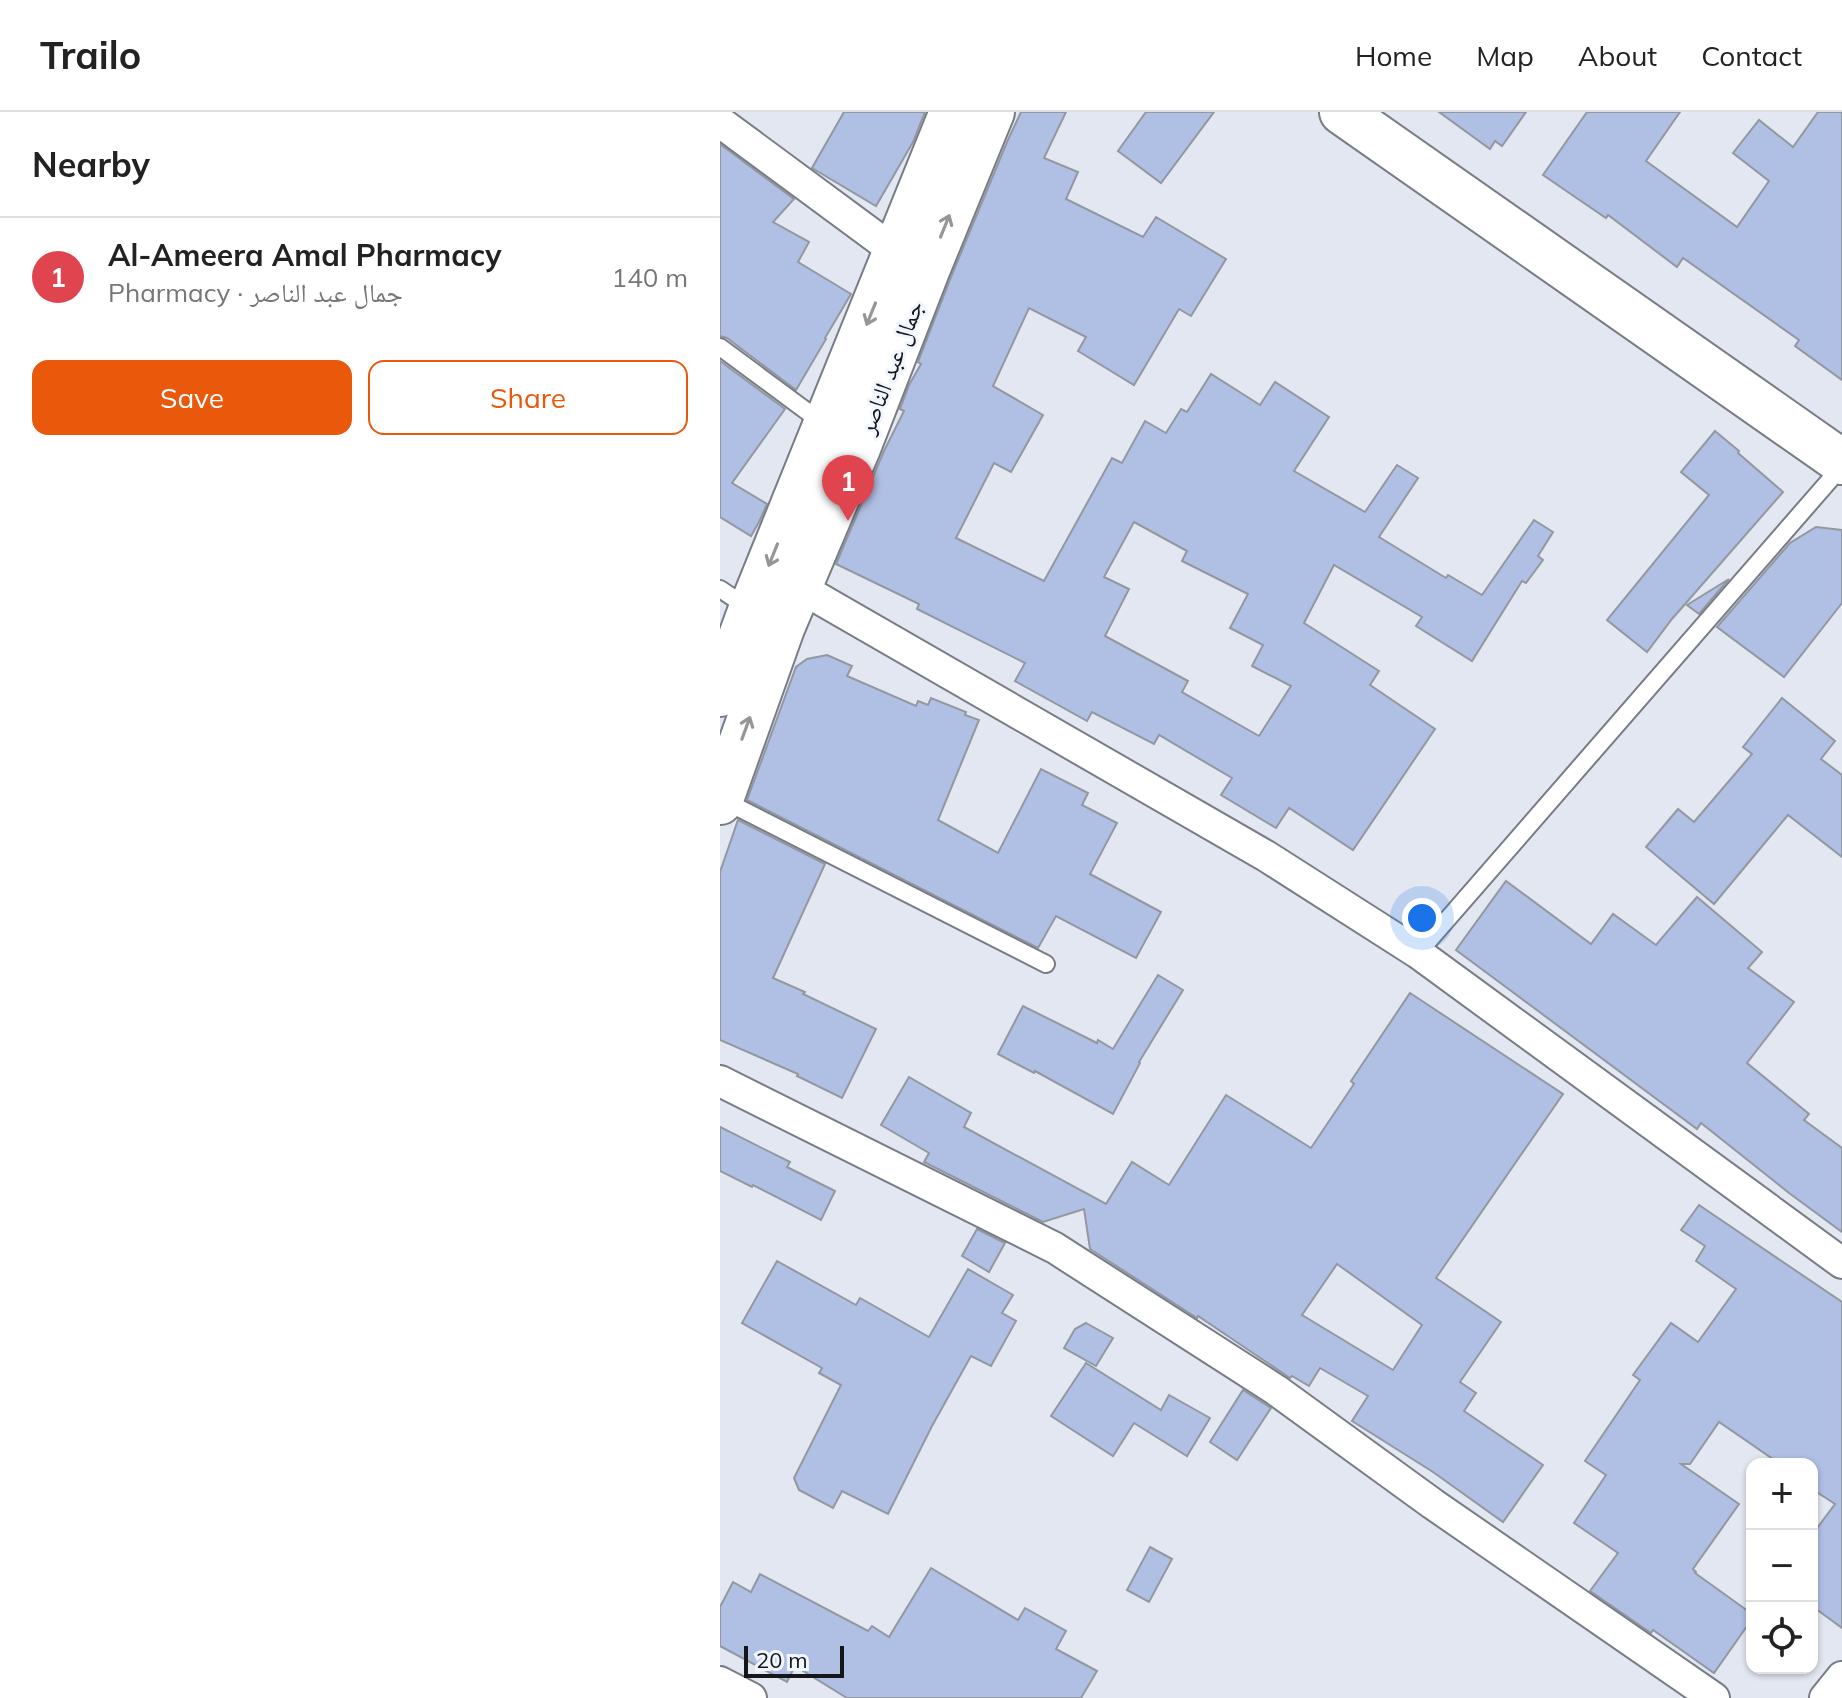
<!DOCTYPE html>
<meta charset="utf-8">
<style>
:root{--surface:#fff;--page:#f2f2f2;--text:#222;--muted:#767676;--line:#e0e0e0;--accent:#ea580c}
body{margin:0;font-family:Mulish,"Noto Naskh Arabic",sans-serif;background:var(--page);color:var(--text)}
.controls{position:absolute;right:24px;bottom:24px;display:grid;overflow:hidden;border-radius:16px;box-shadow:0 2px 6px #0004}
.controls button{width:72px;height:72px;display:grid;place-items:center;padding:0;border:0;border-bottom:2px solid var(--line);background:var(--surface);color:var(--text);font:40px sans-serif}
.scale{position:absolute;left:24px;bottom:20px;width:100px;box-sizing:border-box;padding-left:8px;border:4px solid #151619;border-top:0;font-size:22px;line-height:28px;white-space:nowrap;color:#151619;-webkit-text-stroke:6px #f1f5fe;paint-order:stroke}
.you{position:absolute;left:702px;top:806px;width:28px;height:28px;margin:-20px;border:6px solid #fff;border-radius:50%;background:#1a73e8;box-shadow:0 0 0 12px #1a73e833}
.badge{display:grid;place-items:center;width:52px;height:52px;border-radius:50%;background:var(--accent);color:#fff;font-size:26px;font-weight:700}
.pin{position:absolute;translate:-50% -66px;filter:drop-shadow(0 2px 4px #0008)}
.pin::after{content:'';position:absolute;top:42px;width:28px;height:24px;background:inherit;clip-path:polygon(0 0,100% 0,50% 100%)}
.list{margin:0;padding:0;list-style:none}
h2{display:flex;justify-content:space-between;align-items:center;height:104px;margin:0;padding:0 32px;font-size:34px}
h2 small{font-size:26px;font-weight:400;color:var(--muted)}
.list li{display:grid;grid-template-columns:52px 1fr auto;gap:24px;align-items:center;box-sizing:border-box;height:120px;padding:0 32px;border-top:2px solid var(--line)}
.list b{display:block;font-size:30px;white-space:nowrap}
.list p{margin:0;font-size:26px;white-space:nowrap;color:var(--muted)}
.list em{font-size:26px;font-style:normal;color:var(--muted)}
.actions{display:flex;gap:16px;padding:24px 32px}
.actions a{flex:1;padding:18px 0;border:2px solid var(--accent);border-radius:16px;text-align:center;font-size:28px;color:var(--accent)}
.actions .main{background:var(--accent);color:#fff}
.icon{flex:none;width:44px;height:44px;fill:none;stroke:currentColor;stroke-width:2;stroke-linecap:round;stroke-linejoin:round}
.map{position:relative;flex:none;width:1122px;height:1586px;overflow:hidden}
header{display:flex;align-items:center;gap:48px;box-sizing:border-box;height:112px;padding:0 40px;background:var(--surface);border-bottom:2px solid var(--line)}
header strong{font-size:38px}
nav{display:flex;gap:44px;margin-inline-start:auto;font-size:28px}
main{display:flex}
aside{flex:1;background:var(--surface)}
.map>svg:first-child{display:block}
</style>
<header>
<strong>Trailo</strong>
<nav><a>Home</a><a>Map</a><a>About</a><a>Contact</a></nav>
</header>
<main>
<aside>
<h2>Nearby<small></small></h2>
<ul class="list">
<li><span class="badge" style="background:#e0444e">1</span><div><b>Al-Ameera Amal Pharmacy</b><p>Pharmacy · جمال عبد الناصر</p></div><em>140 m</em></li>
</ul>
<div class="actions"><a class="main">Save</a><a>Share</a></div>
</aside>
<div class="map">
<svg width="1122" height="1586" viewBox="0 0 1122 1586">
<rect width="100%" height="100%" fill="#e3e7f1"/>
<!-- building -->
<g fill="#b0bfe4" stroke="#9397a0" stroke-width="2" fill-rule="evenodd">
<polygon points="124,0 205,0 193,30 156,94 92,56"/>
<path d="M301 0H346L324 46 358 60 346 87 423 125 436 105 506 147 471 204 459 197 414 273 358 239 366 225 309 196 273 274 323 303 291 360 274 351 236 426 324 469 392 346 402 351 425 309 446 321 461 297 467 300 491 262 540 293 555 270 609 305 574 359 645 400 677 353 698 366 659 425 726 466 728 463 762 483 814 408 833 420 818 444 823 448 806 471 802 469 752 549 696 514 702 505 614 453 584 511 659 559 650 573 715 617 633 738 569 696 556 716 501 683 512 666 439 623 434 632 372 600 367 609 295 569 305 551 197 497 199 492 116 452 164 339 184 299 180 297 189 273 201 252 198 250 231 165 287 30ZM414 410 467 439 462 449 528 482 510 516 543 533 532 554 571 574 539 624 462 580 468 569 385 524 409 477 384 465Z"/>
<polygon points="426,0 494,0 441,71 398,39"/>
<polygon points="719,0 806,0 782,34 775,29 770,37"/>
<polygon points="867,0 960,0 926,49 1017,115 1049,69 1013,41 1039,8 1073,35 1098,0 1122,0 1122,268 1075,234 1079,228 963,146 957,155 888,103 886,106 823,63"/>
<polygon points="0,32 74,87 53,110 89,130 78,150 131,182 105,226 106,227 76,278 7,226 0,224"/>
<polygon points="0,249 65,297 12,371 47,392 39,410 31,424 0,405"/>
<polygon points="995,319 1019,339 1018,341 1063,380 952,507 927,540 887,508 989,383 961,360"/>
<polygon points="1096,415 1122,418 1122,491 1064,565 997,515 1070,431"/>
<polygon points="1009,467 979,502 967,493"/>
<polygon points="107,543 132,554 127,564 196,594 198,589 208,593 211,586 246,600 245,603 259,608 218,708 278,741 321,657 368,681 362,693 397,711 370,762 441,800 416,846 336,804 318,836 27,688 76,555 87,547"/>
<polygon points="1062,586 1115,629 1101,647 1122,663 1122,745 1068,703 994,792 926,735 958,697 974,710 1032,642 1023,635"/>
<polygon points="18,708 105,752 53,866 85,880 83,882 156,917 122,986 77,964 78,962 0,928 0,760"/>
<polygon points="786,769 871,832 893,802 936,833 977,785 1042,840 1028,856 1074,890 1027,951 1089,1002 1084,1008 1122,1036 1122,1120 1069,1081 981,1011 977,1017 736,838"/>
<polygon points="438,863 463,878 419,950 420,951 393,1002 315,959 314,961 278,942 303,894 377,931 378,928 393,937"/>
<path d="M690 881 843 982 716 1166 781 1210 740 1270 756 1281 744 1299 823 1353 783 1410 713 1360 632 1309 648 1284 600 1256 589 1274 572 1264 570 1266 478 1204 477 1206 370 1137 364 1097 323 1110 204 1050 209 1041 161 1013 189 965 251 1001 244 1015 386 1092 412 1050 449 1073 506 983 591 1036 634 972 631 969ZM617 1152 702 1213 673 1258 582 1203Z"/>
<polygon points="0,1015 70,1050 67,1055 115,1079 101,1108 33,1073 32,1075 0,1059"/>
<polygon points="979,1093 1122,1190 1122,1516 1092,1494 1092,1423 1115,1392 1092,1377 1092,1352 1060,1352 999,1310 970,1352 961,1352 1019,1392 973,1457 976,1460 975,1461 1032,1502 1032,1507 994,1561 933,1518 931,1521 870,1479 898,1441 854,1411 886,1363 865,1349 920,1268 913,1263 951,1211 978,1230 1016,1177 976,1149 985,1134 961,1118"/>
<polygon points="257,1117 285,1131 269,1160 242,1144"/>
<polygon points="57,1149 136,1193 140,1186 209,1225 248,1157 293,1183 282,1201 296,1209 271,1254 251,1244 212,1314 168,1402 122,1379 113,1396 79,1378 74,1366 121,1273 99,1261 102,1256 22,1211"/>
<polygon points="366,1211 393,1226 376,1254 344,1236 355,1217"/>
<polygon points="366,1251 441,1298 449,1283 490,1306 467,1344 414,1311 393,1344 331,1304"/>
<polygon points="523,1278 551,1296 517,1348 490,1330"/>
<polygon points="430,1435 452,1447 429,1490 407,1478"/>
<polygon points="211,1456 298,1508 305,1496 346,1519 336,1537 377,1559 361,1586 127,1586 75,1554 67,1570 0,1534 0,1495 13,1470 31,1480 40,1462 148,1519 152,1514 169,1525"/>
</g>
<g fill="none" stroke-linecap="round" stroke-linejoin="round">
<!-- lane casing -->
<g stroke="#787c85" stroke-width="20">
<g id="lane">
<polyline points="0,235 104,312"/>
<polyline points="0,477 30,497"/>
<polyline points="3,688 326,852"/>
<polyline points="698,841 1122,354"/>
</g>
</g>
<!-- street casing -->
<g stroke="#787c85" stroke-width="34">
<g id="street">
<polyline points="0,10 176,140 192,148"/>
<polyline points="79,475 546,744 698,841 1122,1151"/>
<polyline points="0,969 335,1136 556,1278 713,1392 994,1586"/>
<polyline points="0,1570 31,1586"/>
<polyline points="1105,1586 1122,1565"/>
</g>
</g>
<!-- secondary casing -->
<g stroke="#787c85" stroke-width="48">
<g id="secondary">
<polyline points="622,0 1122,350"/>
<polyline points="0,582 31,497 232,0"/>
<polyline points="0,690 62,516 138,336 208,156 272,0"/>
</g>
</g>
<!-- lane -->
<use href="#lane" stroke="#fff" stroke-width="16"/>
<!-- street -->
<use href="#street" stroke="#fff" stroke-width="30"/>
<!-- secondary -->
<use href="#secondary" stroke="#fff" stroke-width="44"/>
</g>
<!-- one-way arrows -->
<defs><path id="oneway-shaft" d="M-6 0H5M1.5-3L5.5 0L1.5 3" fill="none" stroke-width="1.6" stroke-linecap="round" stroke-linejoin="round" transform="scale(2)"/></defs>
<g stroke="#969698">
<use href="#oneway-shaft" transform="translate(225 114) rotate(-68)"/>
<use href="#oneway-shaft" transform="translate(151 202) rotate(112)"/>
<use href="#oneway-shaft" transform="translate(53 443) rotate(112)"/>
<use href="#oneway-shaft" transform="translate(26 616) rotate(-70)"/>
</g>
<g text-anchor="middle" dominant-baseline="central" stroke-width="6" stroke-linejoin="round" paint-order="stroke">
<!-- street labels -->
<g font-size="24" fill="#151619" stroke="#f1f5fe">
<text transform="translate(170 255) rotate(-69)">جمال عبد الناصر</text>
</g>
</g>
</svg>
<div class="controls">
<button>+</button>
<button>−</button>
<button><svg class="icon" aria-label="locate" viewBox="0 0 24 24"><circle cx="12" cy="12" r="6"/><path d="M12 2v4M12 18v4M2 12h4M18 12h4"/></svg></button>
</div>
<div class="scale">20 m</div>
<div class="you"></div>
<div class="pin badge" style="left:128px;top:409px;background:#e0444e">1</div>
</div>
</main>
